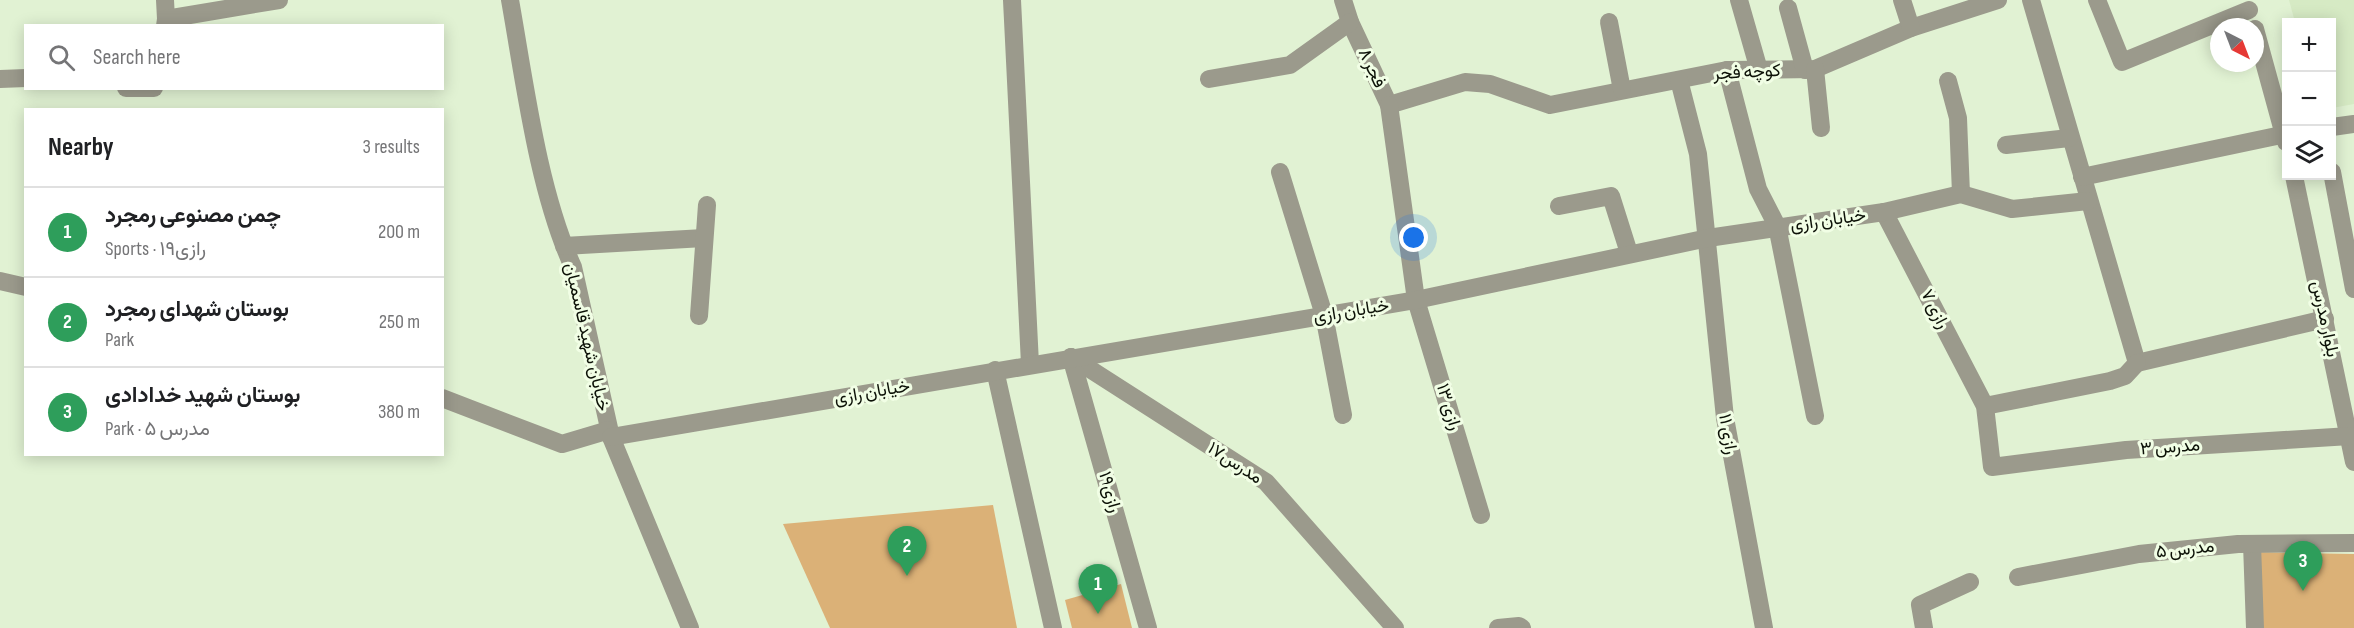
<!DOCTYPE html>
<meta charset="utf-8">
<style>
:root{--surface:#fff;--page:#f2f2f2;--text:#202124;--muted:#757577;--line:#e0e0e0;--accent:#7c3aed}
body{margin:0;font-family:"Sofia Sans Condensed",Vazirmatn,sans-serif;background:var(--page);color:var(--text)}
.controls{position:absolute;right:18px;top:18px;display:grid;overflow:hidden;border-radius:0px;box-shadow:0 3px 15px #0003}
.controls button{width:54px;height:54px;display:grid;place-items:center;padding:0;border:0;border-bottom:2px solid var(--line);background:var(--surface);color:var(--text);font:30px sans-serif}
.compass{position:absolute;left:2210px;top:18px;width:54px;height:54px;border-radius:50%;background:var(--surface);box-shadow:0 3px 15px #0003;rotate:138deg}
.you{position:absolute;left:1414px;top:238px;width:21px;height:21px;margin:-15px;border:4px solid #fff;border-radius:50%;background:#1a73e8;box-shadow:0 0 0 9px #1a73e833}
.badge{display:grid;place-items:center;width:39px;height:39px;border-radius:50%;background:var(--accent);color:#fff;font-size:20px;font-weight:700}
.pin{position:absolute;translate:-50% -50px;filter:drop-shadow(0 2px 3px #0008)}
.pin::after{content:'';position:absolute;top:32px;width:21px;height:18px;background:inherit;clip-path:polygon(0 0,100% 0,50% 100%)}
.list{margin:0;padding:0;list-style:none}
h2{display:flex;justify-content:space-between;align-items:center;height:78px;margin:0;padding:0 24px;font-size:26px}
h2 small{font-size:20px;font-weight:400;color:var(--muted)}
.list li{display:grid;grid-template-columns:39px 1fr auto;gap:18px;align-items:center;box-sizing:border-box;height:90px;padding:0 24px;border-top:2px solid var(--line)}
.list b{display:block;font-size:22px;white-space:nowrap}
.list p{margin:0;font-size:20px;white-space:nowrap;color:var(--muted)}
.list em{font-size:20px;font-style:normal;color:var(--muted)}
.icon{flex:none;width:33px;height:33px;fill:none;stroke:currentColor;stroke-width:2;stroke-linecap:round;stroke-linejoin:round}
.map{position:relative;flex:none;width:2354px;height:628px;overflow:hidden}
.search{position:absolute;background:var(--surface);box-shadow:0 3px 15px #0003;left:24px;top:24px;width:420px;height:66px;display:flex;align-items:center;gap:15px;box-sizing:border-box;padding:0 21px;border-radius:0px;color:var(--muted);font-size:22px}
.panel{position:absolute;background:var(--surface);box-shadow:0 3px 15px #0003;left:24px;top:108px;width:420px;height:348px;border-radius:0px}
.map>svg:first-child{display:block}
</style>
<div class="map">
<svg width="2354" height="628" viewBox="0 0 2354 628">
<rect width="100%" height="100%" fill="#e1f2d3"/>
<!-- built -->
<polygon fill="#d6eac4" points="2289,0 2354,0 2354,104 2332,108 2332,22 2295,22"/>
<!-- green -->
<g fill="#dbb177">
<polygon points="993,505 1017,628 830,628 783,524"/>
<polygon points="2252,552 2354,554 2354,628 2253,628"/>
<polygon points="1121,584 1132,628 1072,628 1065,600"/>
</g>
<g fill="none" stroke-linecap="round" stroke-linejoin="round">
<!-- minor -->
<g stroke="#9b9a8c" stroke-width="18">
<polyline points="165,0 166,19"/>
<path d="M510 0C525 84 538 190 573 267L611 437 690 628"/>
<polyline points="1012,0 1030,364"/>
<polyline points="1343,0 1350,22 1389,105 1465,82 1490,84 1550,105 1727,70 1815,69 1911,28 1998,0"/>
<polyline points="1739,0 1759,70"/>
<polyline points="1902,0 1911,28"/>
<polyline points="2031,0 2137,363"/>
<polyline points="2097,0 2122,62 2249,10"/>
<polyline points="1788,8 1805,70"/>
<polyline points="1609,22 1622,90"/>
<polyline points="165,26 166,19 279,0"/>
<polyline points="2255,29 2286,142"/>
<polyline points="1815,69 1821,128"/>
<polyline points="1727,70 1758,189 1777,226 1815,416"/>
<polyline points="0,79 26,78"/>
<polyline points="1209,79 1290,65 1350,22"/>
<polyline points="1679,80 1698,154 1725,418 1764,628"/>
<polyline points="1948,81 1958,118 1961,194"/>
<polyline points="126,88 154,88"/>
<polyline points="1389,105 1416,300 1481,515"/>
<polyline points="2332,127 2354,124"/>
<polyline points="2006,145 2069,138"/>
<polyline points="1280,172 1324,315 1343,415"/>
<polyline points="2332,172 2354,289"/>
<polyline points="2294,176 2354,462"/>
<polyline points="2082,177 2286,134"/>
<polyline points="1559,206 1611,196 1629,253"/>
<polyline points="1884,212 1985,406 1992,467 2126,450 2350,436"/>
<polyline points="564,246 704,238"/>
<polyline points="0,281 26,287"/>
<polyline points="699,316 707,205"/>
<polyline points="1071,357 1266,482 1395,628"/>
<polyline points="1071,357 1148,628"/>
<polyline points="2137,363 2325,319"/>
<polyline points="995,370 1053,628"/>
<polyline points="442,398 562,444 609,430"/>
<polyline points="1985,406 2110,381 2125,376 2137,363"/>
<polyline points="611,437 1416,300 1708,238 1884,212 1961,194 2012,209 2088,201"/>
<polyline points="2252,544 2255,628"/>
<polyline points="2018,577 2139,554 2238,544 2354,543"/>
<polyline points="1498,628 1519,626 1522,628"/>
<polyline points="1924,628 1920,605 1970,582"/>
</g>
</g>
<g text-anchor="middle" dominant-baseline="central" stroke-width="6" stroke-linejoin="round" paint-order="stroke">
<!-- street labels -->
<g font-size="18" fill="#0c1107" stroke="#f1fee5">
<text transform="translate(1372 68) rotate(65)">فجر ۸</text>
<text transform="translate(1747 72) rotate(-3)">کوچه فجر</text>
<text transform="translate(1828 220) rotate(-8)">خیابان رازی</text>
<text transform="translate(1935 309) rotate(63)">رازی ۷</text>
<text transform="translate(1351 311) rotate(-9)">خیابان رازی</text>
<text transform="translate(2325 319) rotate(78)">بلوار مدرس</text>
<text transform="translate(587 337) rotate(77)">خیابان شهید قاسمیان</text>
<text transform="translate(872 392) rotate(-10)">خیابان رازی</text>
<text transform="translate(1449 407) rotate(73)">رازی ۱۳</text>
<text transform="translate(1728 434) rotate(80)">رازی ۱۱</text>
<text transform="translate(2170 447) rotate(-4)">مدرس ۳</text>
<text transform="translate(1235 463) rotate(33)">مدرس۱۷</text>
<text transform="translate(1110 492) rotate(74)">رازی۱۹</text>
<text transform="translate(2185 549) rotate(-6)">مدرس ۵</text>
</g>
</g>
</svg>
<div class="controls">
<button>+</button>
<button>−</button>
<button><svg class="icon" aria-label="layers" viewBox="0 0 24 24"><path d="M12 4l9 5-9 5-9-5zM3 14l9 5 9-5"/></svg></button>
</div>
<svg class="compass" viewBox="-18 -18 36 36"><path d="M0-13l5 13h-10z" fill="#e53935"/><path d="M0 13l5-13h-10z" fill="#757577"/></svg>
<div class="you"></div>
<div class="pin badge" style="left:1098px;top:614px;background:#2e9e5b">1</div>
<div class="pin badge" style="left:907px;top:576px;background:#2e9e5b">2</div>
<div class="pin badge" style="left:2303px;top:591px;background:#2e9e5b">3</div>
<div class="search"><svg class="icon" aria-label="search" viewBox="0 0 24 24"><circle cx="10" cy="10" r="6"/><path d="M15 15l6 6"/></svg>Search here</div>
<section class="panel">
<h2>Nearby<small>3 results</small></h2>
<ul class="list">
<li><span class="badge" style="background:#2e9e5b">1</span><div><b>چمن مصنوعی رمجرد</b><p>Sports · رازی۱۹</p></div><em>200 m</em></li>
<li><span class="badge" style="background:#2e9e5b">2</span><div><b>بوستان شهدای رمجرد</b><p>Park</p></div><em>250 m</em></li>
<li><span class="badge" style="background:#2e9e5b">3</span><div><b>بوستان شهید خدادادی</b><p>Park · مدرس ۵</p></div><em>380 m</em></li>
</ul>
</section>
</div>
